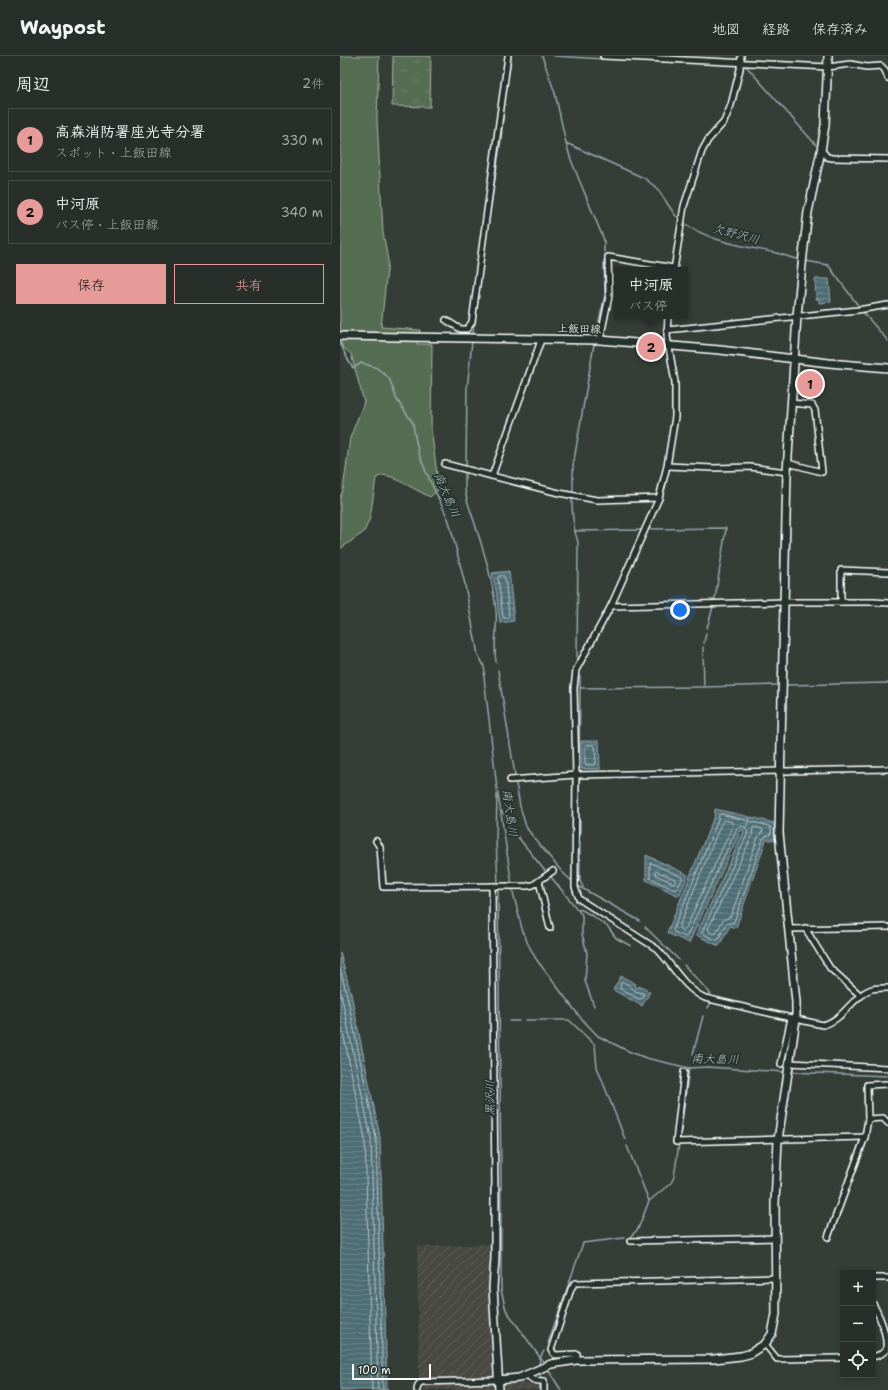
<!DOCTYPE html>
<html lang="ja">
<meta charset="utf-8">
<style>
:root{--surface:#282e29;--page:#343a35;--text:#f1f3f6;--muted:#a5a8a8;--line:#444a46;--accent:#e69b98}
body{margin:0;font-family:"Shantell Sans","Klee One",sans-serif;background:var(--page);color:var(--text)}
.controls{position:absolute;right:12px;bottom:12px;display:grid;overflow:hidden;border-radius:0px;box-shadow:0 2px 6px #0003}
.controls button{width:36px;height:36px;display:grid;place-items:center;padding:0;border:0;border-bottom:1px solid var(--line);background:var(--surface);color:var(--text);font:20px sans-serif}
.scale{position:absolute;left:12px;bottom:10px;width:79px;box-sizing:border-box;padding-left:4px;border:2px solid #fff;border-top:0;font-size:11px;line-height:14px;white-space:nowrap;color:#fff;-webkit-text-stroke:3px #26332d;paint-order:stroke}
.you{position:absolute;left:340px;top:554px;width:14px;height:14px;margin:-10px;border:3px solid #fff;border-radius:50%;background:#1a73e8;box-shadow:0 0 0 6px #1a73e833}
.badge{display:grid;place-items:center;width:26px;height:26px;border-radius:50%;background:var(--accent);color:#111;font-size:13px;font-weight:700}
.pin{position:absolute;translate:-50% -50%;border:2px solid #fff;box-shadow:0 1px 4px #0006}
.popup{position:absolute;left:274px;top:211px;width:74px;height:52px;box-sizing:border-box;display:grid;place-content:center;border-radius:0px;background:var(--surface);filter:drop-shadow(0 1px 3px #0005);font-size:13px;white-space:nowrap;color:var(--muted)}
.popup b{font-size:15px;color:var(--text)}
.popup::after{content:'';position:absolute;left:50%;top:100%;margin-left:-8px;border:8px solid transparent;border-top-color:var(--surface)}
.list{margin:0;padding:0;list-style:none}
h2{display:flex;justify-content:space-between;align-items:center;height:52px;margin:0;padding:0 16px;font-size:17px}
h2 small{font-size:13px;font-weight:400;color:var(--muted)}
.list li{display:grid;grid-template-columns:26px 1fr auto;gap:12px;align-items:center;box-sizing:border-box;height:64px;margin:0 8px 8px;padding:0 8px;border:1px solid var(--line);border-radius:0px}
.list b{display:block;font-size:15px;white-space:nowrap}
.list p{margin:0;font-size:13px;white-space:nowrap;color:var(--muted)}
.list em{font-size:13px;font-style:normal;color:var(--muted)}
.actions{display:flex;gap:8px;padding:12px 16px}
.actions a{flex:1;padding:9px 0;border:1px solid var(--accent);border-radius:0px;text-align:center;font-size:14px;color:var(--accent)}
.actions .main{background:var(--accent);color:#111}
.icon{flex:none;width:22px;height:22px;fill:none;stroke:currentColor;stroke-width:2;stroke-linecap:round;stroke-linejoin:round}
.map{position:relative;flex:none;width:548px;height:1334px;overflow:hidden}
header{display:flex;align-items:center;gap:24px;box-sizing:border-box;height:56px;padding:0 20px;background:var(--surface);border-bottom:1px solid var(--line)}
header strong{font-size:19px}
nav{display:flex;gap:22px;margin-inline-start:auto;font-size:14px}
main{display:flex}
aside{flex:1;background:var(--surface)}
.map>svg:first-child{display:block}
</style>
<header>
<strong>Waypost</strong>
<nav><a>地図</a><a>経路</a><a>保存済み</a></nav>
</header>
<main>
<aside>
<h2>周辺<small>2件</small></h2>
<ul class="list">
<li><span class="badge">1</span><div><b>高森消防署座光寺分署</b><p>スポット · 上飯田線</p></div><em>330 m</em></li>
<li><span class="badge">2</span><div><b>中河原</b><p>バス停 · 上飯田線</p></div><em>340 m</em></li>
</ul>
<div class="actions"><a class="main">保存</a><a>共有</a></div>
</aside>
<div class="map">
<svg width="548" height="1334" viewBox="0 0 548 1334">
<defs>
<pattern id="industrial-furrows" width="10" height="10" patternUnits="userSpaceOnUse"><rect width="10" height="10" fill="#474943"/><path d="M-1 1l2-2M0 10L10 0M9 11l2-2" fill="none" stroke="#63645f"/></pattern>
<pattern id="park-tufts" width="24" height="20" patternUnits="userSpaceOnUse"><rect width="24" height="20" fill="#556d52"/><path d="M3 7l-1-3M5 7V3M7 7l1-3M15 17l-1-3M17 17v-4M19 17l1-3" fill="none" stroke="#6e836c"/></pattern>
<pattern id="water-rules" width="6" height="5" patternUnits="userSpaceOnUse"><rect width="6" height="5" fill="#4e6d75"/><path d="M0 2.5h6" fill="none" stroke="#69838a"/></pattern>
</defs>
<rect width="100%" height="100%" fill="#353d37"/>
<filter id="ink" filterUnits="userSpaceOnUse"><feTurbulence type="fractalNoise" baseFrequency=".025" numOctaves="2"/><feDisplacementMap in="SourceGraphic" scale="8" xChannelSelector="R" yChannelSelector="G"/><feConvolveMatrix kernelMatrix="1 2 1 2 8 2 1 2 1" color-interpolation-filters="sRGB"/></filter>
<g filter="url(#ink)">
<!-- industrial -->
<g fill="url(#industrial-furrows)">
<polygon points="152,1188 155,1320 79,1322 77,1191"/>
<polygon points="155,1327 155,1334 83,1334 83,1329"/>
<rect x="161" y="1327" width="47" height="7"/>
</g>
<!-- green -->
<polygon fill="#556d52" stroke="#aab6a8" points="0,0 39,0 37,63 43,176 48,205 41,271 80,274 77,288 92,288 91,372 99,433 90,441 52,421 43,419 36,422 30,462 24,476 0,493 0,441 3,434 10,382 24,346 11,298 0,289"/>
<!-- park -->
<polygon fill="url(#park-tufts)" stroke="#aab6a8" points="53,0 91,0 90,51 52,50"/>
<!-- water -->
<g fill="url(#water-rules)" stroke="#95a7ac">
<polygon points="475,223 489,223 491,246 479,247 479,243 476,243"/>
<polygon points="169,515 174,565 160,567 156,534 152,517"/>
<polygon points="241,685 259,685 260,713 241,713"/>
<polygon points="375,753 410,761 406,771 411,761 434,767 435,784 426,784 396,872 390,870 379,890 356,879 404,775 401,774 349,887 327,877 373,763 374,763"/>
<polygon points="306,799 348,819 339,840 306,824"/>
<polygon points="0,897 11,938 40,1081 47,1334 0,1334"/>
<polygon points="281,920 296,928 295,930 297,932 299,930 310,936 302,950 273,934"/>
</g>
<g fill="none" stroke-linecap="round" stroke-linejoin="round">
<!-- shore -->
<g stroke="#b8c5c8" stroke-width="1">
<polygon points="159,520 164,520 165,522 169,560 167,562 165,562 163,561 158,522"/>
<polygon points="247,689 254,689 255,690 256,707 254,709 247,709 245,708 245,691"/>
<polygon points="381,758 429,770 431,772 431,778 425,781 423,783 394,866 386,868 378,884 376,884 363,878 362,876 408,777 407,774 405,771 400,770 397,772 347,880 345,881 334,876 333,874 378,764 379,759"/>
<polygon points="384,764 392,766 393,769 345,874 342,875 340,873 339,871 380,770"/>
<polygon points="415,771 422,773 423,775 418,781 391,860 383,864 376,877 373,878 369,875 368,873 412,780 413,772"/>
<polygon points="311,807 342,821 342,823 337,833 335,834 310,822 310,809"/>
<polygon points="316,815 335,823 335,826 333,827 316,819 315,816"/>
<polyline points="0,913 7,939 36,1082 43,1334"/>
<polygon points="284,926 290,930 295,935 303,937 304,939 301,943 299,943 280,933 281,927"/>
<polyline points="0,933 31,1082 38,1334"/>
<polyline points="0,962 25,1083 32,1334"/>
</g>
<!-- stream -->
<g stroke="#95a7ac" stroke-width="1.5">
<polyline points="202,0 215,37 226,87 304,122 317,132 335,159 340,163"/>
<polyline points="214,0 264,3"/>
<polyline points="304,5 396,9"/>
<polyline points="404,10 406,10 476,89"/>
<polyline points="226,87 231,104 264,184 264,196"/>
<polyline points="149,161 161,84 165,38"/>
<path d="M343 166C369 186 404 190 436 197 444 199 452 202 460 204"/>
<polyline points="466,205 488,209 520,252"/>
<polyline points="522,255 548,285"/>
<polyline points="0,267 0,278"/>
<polyline points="257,274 265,239 264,204"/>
<polyline points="133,279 134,265"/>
<path d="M0 282C1 293 8 304 13 312L22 307 37 312 49 322 57 344 73 367 75 381 79 398 86 416 109 465 124 524 138 599C143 607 146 612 144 621L157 732 172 829"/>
<polyline points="126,409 127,333 132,285"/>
<path d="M125 418V433L127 444C139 480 152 517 156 554 158 571 153 588 156 606"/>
<polyline points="233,435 233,410 254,288"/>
<path d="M232 443C232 459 233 472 238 486L237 604"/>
<polyline points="308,473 386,472 375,543"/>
<polyline points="234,475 302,474"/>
<polyline points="367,572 373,551"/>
<polyline points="364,587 366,577"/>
<polyline points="363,591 364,631"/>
<polyline points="158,614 175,719"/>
<polyline points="240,620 240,632 364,631 437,629"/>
<polyline points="447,629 548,627"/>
<polyline points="239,715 240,633"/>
<polyline points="239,721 239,756"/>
<polyline points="176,728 180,750 186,771 191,778 222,816 232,825"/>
<polyline points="157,738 156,784 158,828"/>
<polyline points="161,755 165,759 172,776 178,781 205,815"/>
<polyline points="240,779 240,765"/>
<polyline points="240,788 240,798"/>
<polyline points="240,803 240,825 243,831"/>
<polyline points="211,821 242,859 242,878 247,897 245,925 254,950"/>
<polyline points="238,830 300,865"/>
<polyline points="158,832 161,1130 161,1234 166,1254 204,1307"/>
<polyline points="172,832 182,873 188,888 196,903 240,961 258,980 288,995 306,1002 349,1012 367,1011 446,1016"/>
<polyline points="238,853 242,854 254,861 268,871 276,882 291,890"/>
<polyline points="305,871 339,904"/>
<polyline points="344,909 369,936 372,941"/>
<polyline points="368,952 371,946"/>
<polyline points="185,964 229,964 255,989 257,1011 285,1083"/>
<polyline points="169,965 179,965"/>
<polyline points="353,998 363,960"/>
<polyline points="450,1016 548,1020"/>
<polyline points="340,1082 349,1012"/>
<polyline points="287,1090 309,1145"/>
<polyline points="290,1181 298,1173 309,1145 331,1127 334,1121 339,1088"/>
<polyline points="208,1287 243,1187 284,1182"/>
<polyline points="199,1310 200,1302 204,1295"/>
<polyline points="207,1312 221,1334"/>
<polyline points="199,1315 201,1322"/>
<polyline points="200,1328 200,1334"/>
</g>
<!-- street casing -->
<g stroke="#fff" stroke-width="8">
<g id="street">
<polyline points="263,0 488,11 510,8 527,11 541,10 545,14 548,22"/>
<polyline points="481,95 484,97 487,101 492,102 548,103"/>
<polyline points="334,214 344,150 362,95 368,84 384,66 391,49 400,13 401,0"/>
<path d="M328 260 327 280 335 326V361L327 410 319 442 271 550 236 614 234 632 236 719 235 831 239 843 317 893C333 909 344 933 365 942L420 955 483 969C504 964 514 938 532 933 537 932 543 932 548 932"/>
<polyline points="106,264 120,273 127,273 132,266 168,0"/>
<polyline points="327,274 518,254 548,249"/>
<polyline points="260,284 269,240 268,201 334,212"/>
<polyline points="448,407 482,416 475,354 472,349 451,347"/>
<polyline points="105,408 219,437 257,444 319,442"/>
<polyline points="327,410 373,412 410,411 447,416"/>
<polyline points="152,420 200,287"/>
<polyline points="501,546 501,514 548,516"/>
<polyline points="271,550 445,546 534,546 548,547"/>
<polyline points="170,724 236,719 548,713"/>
<polyline points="36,785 40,791 43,831 187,830 193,829 213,815"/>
<polyline points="199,825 210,872"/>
<polyline points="152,830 155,1133"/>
<polyline points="465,872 490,912 521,940"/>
<polyline points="449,873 548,871"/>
<polyline points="450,1007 548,1012"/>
<polyline points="441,1008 451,962"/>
<polyline points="344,1016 336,1086 525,1081 528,1063 527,1029 548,1028"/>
<polyline points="528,1063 543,1062 548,1067"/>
<polyline points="488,1181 525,1081"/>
<polyline points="290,1185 436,1182"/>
<polyline points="533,1222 548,1222"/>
<path d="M533 1248C540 1261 548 1278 546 1294L541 1298 533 1301"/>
<polyline points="425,1288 437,1303 503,1302"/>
<polyline points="237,1304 237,1298 215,1299 211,1294 231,1233 234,1228 236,1227 436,1222"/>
<path d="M188 1319C192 1325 197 1325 204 1325V1334"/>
<polyline points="77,1334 78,1329 81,1326 158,1324"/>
</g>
</g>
<!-- secondary casing -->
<g stroke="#fff" stroke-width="10">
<g id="secondary">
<polyline points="0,280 260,284 380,294 489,307 548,312"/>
<polyline points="155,1133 155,1202 153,1232 159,1334"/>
<polyline points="158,1324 179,1322 211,1308 237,1304 374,1303 401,1300 409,1298 425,1288 432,1278 436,1258 435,1147 438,1084 456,963 456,946 439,777 447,416 457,260 463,199 468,156 481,95 485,69 488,0"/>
</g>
</g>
<!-- street -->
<use href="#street" stroke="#26332d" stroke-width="5"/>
<!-- secondary -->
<use href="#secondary" stroke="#26332d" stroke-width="7"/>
</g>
</g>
<g text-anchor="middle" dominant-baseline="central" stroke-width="3.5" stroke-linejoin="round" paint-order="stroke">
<!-- street labels -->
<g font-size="11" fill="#fff" stroke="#26332d">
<text transform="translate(239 273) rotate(1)">上飯田線</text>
</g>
<!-- water labels -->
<g font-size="12" font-style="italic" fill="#afbdc1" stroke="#26332d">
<text transform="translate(396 178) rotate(15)">欠野沢川</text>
<text transform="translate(107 439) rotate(67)">南大島川</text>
<text transform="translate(170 757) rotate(82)">南大島川</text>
<text transform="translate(375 1003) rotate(1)">南大島川</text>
<text transform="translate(150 1042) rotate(-90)">黒沢川</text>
</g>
</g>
</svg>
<div class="controls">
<button>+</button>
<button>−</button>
<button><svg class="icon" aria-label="locate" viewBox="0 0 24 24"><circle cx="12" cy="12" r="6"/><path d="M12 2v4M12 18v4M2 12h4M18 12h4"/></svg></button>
</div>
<div class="scale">100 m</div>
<div class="you"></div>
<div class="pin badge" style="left:470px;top:328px">1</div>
<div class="pin badge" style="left:311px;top:291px">2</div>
<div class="popup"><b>中河原</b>バス停</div>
</div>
</main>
